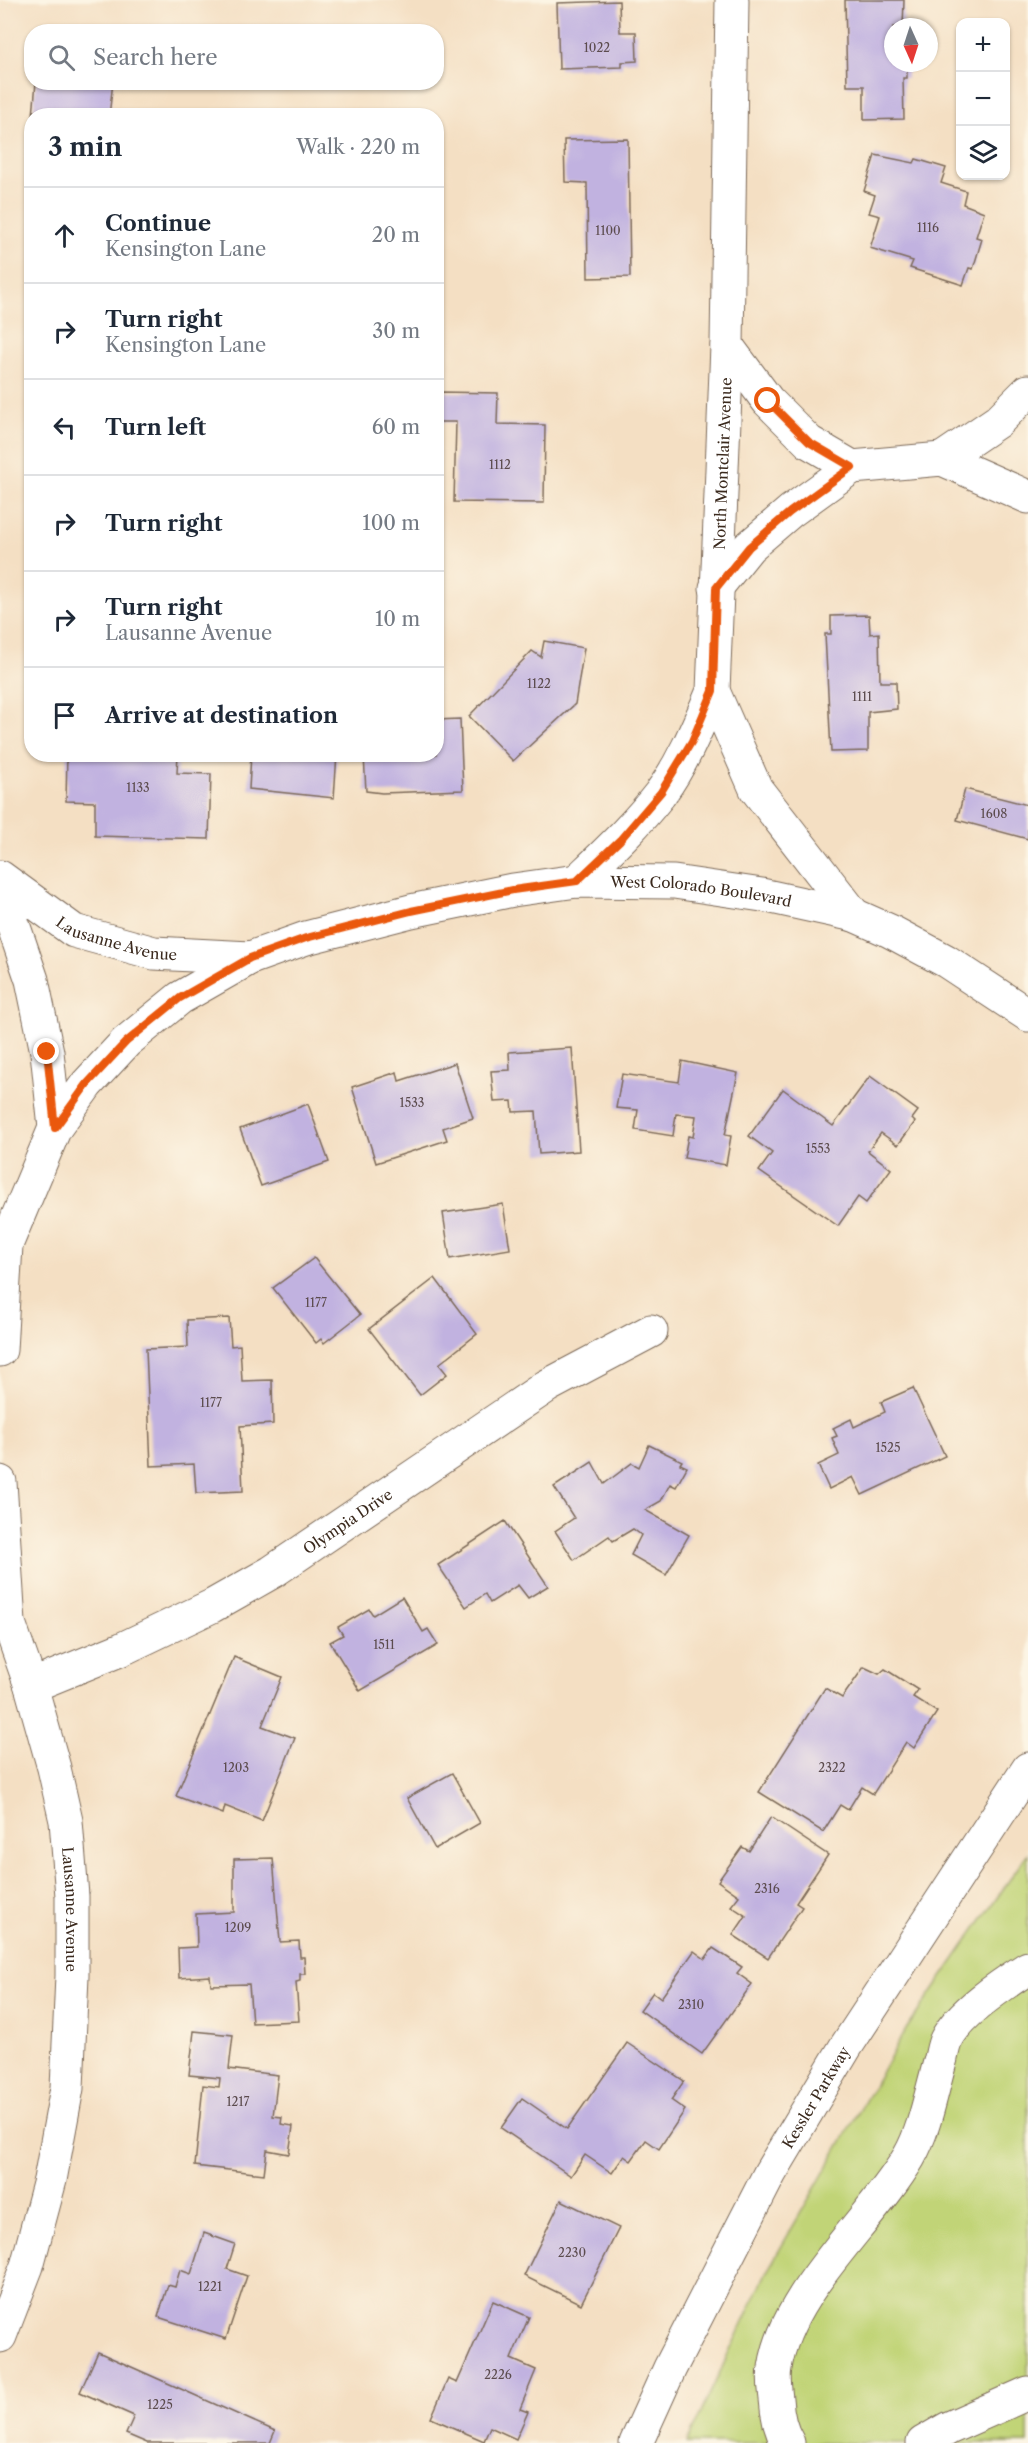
<!DOCTYPE html>
<meta charset="utf-8">
<style>
:root{--surface:#fff;--page:#f2f2f3;--text:#1f2937;--muted:#747a83;--line:#e0e1e3}
body{margin:0;font-family:"Libre Caslon Text",serif;background:var(--page);color:var(--text)}
.controls{position:absolute;right:18px;top:18px;display:grid;overflow:hidden;border-radius:12px;box-shadow:0 2px 4px #0004}
.controls button{width:54px;height:54px;display:grid;place-items:center;padding:0;border:0;border-bottom:2px solid var(--line);background:var(--surface);color:var(--text);font:30px sans-serif}
.compass{position:absolute;left:884px;top:18px;width:54px;height:54px;border-radius:50%;background:var(--surface);box-shadow:0 2px 4px #0004;rotate:177deg}
.stop{position:absolute;width:18px;height:18px;margin:-14px;border:4px solid #ea580c;border-radius:50%;background:#fff}
.stop.end{background:#ea580c;border-color:#fff;box-shadow:0 2px 6px #0008}
.list{margin:0;padding:0;list-style:none}
h2{display:flex;justify-content:space-between;align-items:center;height:78px;margin:0;padding:0 24px;font-size:26px}
h2 small{font-size:20px;font-weight:400;color:var(--muted)}
.list li{display:grid;grid-template-columns:39px 1fr auto;gap:18px;align-items:center;box-sizing:border-box;height:96px;padding:0 24px;border-top:2px solid var(--line)}
.list b{display:block;font-size:22px;white-space:nowrap}
.list p{margin:0;font-size:20px;white-space:nowrap;color:var(--muted)}
.list em{font-size:20px;font-style:normal;color:var(--muted)}
.icon{flex:none;width:33px;height:33px;fill:none;stroke:currentColor;stroke-width:2;stroke-linecap:round;stroke-linejoin:round}
.map{position:relative;flex:none;width:1028px;height:2443px;overflow:hidden}
.search{position:absolute;background:var(--surface);box-shadow:0 2px 4px #0004;left:24px;top:24px;width:420px;height:66px;display:flex;align-items:center;gap:15px;box-sizing:border-box;padding:0 21px;border-radius:24px;color:var(--muted);font-size:22px}
.panel{position:absolute;background:var(--surface);box-shadow:0 2px 4px #0004;left:24px;top:108px;width:420px;height:654px;border-radius:24px}
.map>svg:first-child{display:block}
</style>
<div class="map">
<svg width="1028" height="2443" viewBox="0 0 1028 2443">
<rect width="100%" height="100%" fill="#fcf5e5"/>
<filter id="ink" filterUnits="userSpaceOnUse"><feTurbulence type="fractalNoise" baseFrequency=".0167" numOctaves="2"/><feDisplacementMap in="SourceGraphic" scale="12" xChannelSelector="R" yChannelSelector="G"/><feConvolveMatrix kernelMatrix="1 2 1 2 8 2 1 2 1" color-interpolation-filters="sRGB"/></filter>
<filter id="wash" filterUnits="userSpaceOnUse"><feTurbulence type="fractalNoise" baseFrequency=".008" numOctaves="4" result="noise"/><feDisplacementMap in="SourceGraphic" scale="24" xChannelSelector="R" yChannelSelector="G"/><feGaussianBlur stdDeviation="1.35" result="paint"/><feColorMatrix in="noise" values="0 0 0 0 0 0 0 0 0 0 0 0 0 0 0 0 0 1.4 0 .05"/><feComposite in="paint" operator="in"/></filter>
<g filter="url(#wash)">
<rect width="100%" height="100%" fill="#f4dfc3"/>
<!-- green -->
<polygon fill="#c1d477" stroke="#7e7f4a" stroke-width="1.5" points="1028,1853 1028,2443 687,2443 765,2275 907,2028"/>
<g id="blocks">
<!-- building -->
<g fill="#c1b2e0">
<polygon points="845,0 904,0 903,27 893,27 893,63 907,63 907,78 903,78 904,119 864,120 864,86 847,86"/>
<polygon points="619,1 620,32 636,32 637,61 622,62 622,67 559,69 557,3"/>
<polygon points="40,25 74,27 73,32 40,32"/>
<polygon points="36,82 113,82 109,116 73,114 73,116 33,116"/>
<polygon points="628,139 630,277 588,278 587,183 565,182 564,140"/>
<polygon points="875,155 914,163 916,159 946,168 941,183 966,191 963,204 984,212 976,237 982,239 973,269 969,268 963,285 910,268 913,261 870,248 880,216 869,213 875,195 864,191"/>
<polygon points="439,392 498,393 497,424 545,425 544,503 454,502 456,422 439,422"/>
<polygon points="869,615 870,634 879,633 880,682 896,682 897,709 868,712 868,751 831,752 825,634 831,634 831,616"/>
<polygon points="544,641 584,648 575,704 513,761 469,716 532,651 541,657"/>
<polygon points="460,719 463,790 382,793 366,791 364,756 436,754 436,720"/>
<polygon points="67,754 178,754 177,773 211,774 209,839 95,836 95,802 66,801"/>
<polygon points="251,754 337,754 334,798 249,789"/>
<polygon points="965,789 1028,805 1028,839 957,820"/>
<polygon points="572,1048 579,1151 539,1154 536,1111 513,1112 512,1101 494,1102 491,1071 510,1070 509,1052"/>
<polygon points="682,1061 738,1073 725,1135 731,1136 726,1165 684,1158 688,1136 693,1137 696,1116 676,1114 673,1136 635,1130 638,1110 616,1108 622,1074 679,1082"/>
<polygon points="455,1063 473,1118 443,1128 447,1140 376,1163 352,1087 397,1072 399,1081"/>
<polygon points="870,1076 918,1111 912,1119 915,1122 898,1145 881,1133 868,1151 891,1169 866,1203 858,1197 838,1226 759,1171 772,1153 749,1136 783,1089 833,1126"/>
<polygon points="308,1104 329,1162 261,1186 240,1129"/>
<polygon points="503,1204 510,1249 450,1259 443,1213"/>
<polygon points="314,1258 360,1315 324,1343 321,1339 316,1343 273,1288"/>
<polygon points="435,1278 477,1334 439,1364 447,1374 420,1395 369,1329"/>
<polygon points="229,1318 231,1346 240,1345 242,1381 272,1380 273,1424 240,1426 243,1491 196,1493 194,1464 151,1466 146,1349 188,1347 187,1320"/>
<polygon points="913,1388 945,1456 862,1495 853,1477 829,1489 818,1465 839,1455 832,1438 837,1436 833,1428 851,1419 854,1427 885,1412 881,1402"/>
<polygon points="649,1445 682,1461 680,1464 687,1467 676,1487 670,1484 661,1501 645,1510 689,1535 666,1575 631,1555 641,1535 633,1529 613,1541 609,1536 574,1560 555,1531 574,1518 554,1487 592,1462 604,1484 632,1463 639,1467"/>
<polygon points="505,1521 548,1586 528,1598 518,1585 490,1603 485,1594 466,1607 438,1565"/>
<polygon points="402,1597 423,1632 428,1629 438,1645 360,1691 330,1642 343,1635 338,1627 369,1609 373,1615"/>
<polygon points="234,1657 282,1677 262,1726 295,1738 262,1821 225,1806 223,1814 176,1796"/>
<polygon points="864,1667 879,1674 885,1669 918,1690 913,1697 937,1712 914,1748 906,1742 873,1794 862,1787 848,1810 840,1805 823,1832 759,1792 825,1688 842,1698"/>
<polygon points="452,1773 480,1823 435,1849 407,1798"/>
<polygon points="771,1817 828,1855 796,1903 802,1907 768,1958 733,1935 746,1916 731,1906 739,1896 718,1881 742,1847 749,1851"/>
<polygon points="273,1858 280,1942 299,1941 300,1957 304,1957 305,1974 300,1974 300,1981 296,1982 299,2021 252,2023 249,1984 211,1985 210,1976 179,1978 178,1948 197,1947 196,1914 234,1912 234,1859"/>
<polygon points="713,1948 742,1967 737,1973 752,1984 702,2054 640,2010 653,1992 661,1998 694,1951 705,1959"/>
<polygon points="194,2031 233,2035 229,2069 278,2075 273,2116 282,2117 281,2124 293,2126 289,2154 267,2150 264,2174 195,2166 203,2085 219,2087 220,2078 189,2075"/>
<polygon points="627,2043 684,2081 671,2100 685,2110 659,2149 646,2140 631,2161 624,2156 612,2173 585,2155 571,2176 501,2128 522,2098 567,2129"/>
<polygon points="561,2200 619,2228 581,2304 524,2276"/>
<polygon points="204,2233 235,2244 227,2269 247,2276 226,2339 158,2317 168,2285 175,2287 180,2270 191,2274"/>
<polygon points="493,2301 529,2317 511,2359 536,2370 520,2409 528,2412 516,2439 490,2427 484,2441 431,2418 448,2379 457,2383"/>
<polygon points="98,2352 275,2431 270,2443 147,2443 126,2434 134,2416 80,2392"/>
</g>
</g>
</g>
<g filter="url(#ink)">
<use href="#blocks" fill-opacity="0" stroke="#7c6958" stroke-width="1.5"/>
<g fill="none" stroke-linecap="round" stroke-linejoin="round">
<!-- minor casing -->
<g stroke="#7c6958" stroke-width="35">
<g id="minor">
<polyline points="727,346 768,401 809,442 852,467 942,459 1028,497"/>
<polyline points="942,459 998,421 1028,391"/>
<polyline points="716,588 749,547 791,511 852,467"/>
<polyline points="713,691 756,789 854,915"/>
<path id="s1" d="M0 877 74 931 154 953 250 958"/>
<path id="s2" d="M577 881C606 853 635 826 660 794 683 763 698 726 713 691L727 346 732 0"/>
<polyline points="0,886 32,980 47,1052 55,1128"/>
<path id="s3" d="M0 1254 6 1245 55 1128 87 1084 126 1042 180 998 250 958 306 938 411 911 513 890 577 881 674 882 762 895 854 915 890 931 946 961 1028 1015"/>
<polyline points="0,1350 6,1245"/>
<path id="s4" d="M0 1482 9 1623 31 1686 54 1768 66 1821 72 1896V1976L67 2088 50 2180 27 2266 0 2336"/>
<path id="s5" d="M31 1686 122 1649 212 1606 272 1572 547 1386 651 1331"/>
<path id="s6" d="M636 2443 670 2368 770 2173 845 2048 1028 1769"/>
<path d="M788 2443C780 2430 777 2414 776 2399 775 2389 773 2378 775 2368 786 2292 870 2223 909 2157 925 2129 931 2093 940 2062 942 2055 943 2046 946 2040 959 2013 1003 1984 1028 1968"/>
<polyline points="923,2443 949,2428 1028,2393"/>
</g>
</g>
<!-- minor -->
<use href="#minor" stroke="#fff" stroke-width="33"/>
</g>
</g>
<g fill="none" stroke-linecap="round" stroke-linejoin="round" filter="url(#ink)">
<!-- route -->
<polyline stroke="#ea580c" stroke-width="8" points="47,1052 55,1128 87,1084 126,1042 180,998 250,958 306,938 411,911 513,890 577,881 620,840 661,792 692,741 713,691 716,588 749,547 790,512 852,467 809,442 768,401"/>
</g>
<g text-anchor="middle" dominant-baseline="central" stroke-width="5" stroke-linejoin="round" paint-order="stroke">
<!-- number labels -->
<g font-size="12" fill="#5c4c4e">
<text x="597" y="47">1022</text>
<text x="928" y="227">1116</text>
<text x="608" y="230">1100</text>
<text x="500" y="464">1112</text>
<text x="539" y="683">1122</text>
<text x="862" y="696">1111</text>
<text x="138" y="787">1133</text>
<text x="994" y="813">1608</text>
<text x="412" y="1102">1533</text>
<text x="818" y="1148">1553</text>
<text x="316" y="1302">1177</text>
<text x="211" y="1402">1177</text>
<text x="888" y="1447">1525</text>
<text x="384" y="1644">1511</text>
<text x="236" y="1767">1203</text>
<text x="832" y="1767">2322</text>
<text x="767" y="1888">2316</text>
<text x="238" y="1927">1209</text>
<text x="691" y="2004">2310</text>
<text x="238" y="2101">1217</text>
<text x="572" y="2252">2230</text>
<text x="210" y="2286">1221</text>
<text x="498" y="2374">2226</text>
<text x="160" y="2404">1225</text>
</g>
<!-- street labels -->
<g font-size="15" fill="#3b2a1e" stroke="#fcf5e5">
<text stroke="none"><textPath href="#s2" startOffset="464">North Montclair Avenue</textPath></text>
<text stroke="none"><textPath href="#s3" startOffset="861">West Colorado Boulevard</textPath></text>
<text stroke="none"><textPath href="#s1" startOffset="135">Lausanne Avenue</textPath></text>
<text stroke="none"><textPath href="#s5" startOffset="358">Olympia Drive</textPath></text>
<text stroke="none"><textPath href="#s4" startOffset="436">Lausanne Avenue</textPath></text>
<text stroke="none"><textPath href="#s6" startOffset="390">Kessler Parkway</textPath></text>
</g>
</g>
</svg>
<div class="controls">
<button>+</button>
<button>−</button>
<button><svg class="icon" aria-label="layers" viewBox="0 0 24 24"><path d="M12 4l9 5-9 5-9-5zM3 14l9 5 9-5"/></svg></button>
</div>
<svg class="compass" viewBox="-18 -18 36 36"><path d="M0-13l5 13h-10z" fill="#e53935"/><path d="M0 13l5-13h-10z" fill="#747a83"/></svg>
<div class="stop" style="left:768px;top:401px"></div>
<div class="stop end" style="left:47px;top:1052px"></div>
<div class="search"><svg class="icon" aria-label="search" viewBox="0 0 24 24"><circle cx="10" cy="10" r="6"/><path d="M15 15l6 6"/></svg>Search here</div>
<section class="panel">
<h2>3 min<small>Walk · 220 m</small></h2>
<ul class="list">
<li><svg class="icon" aria-label="ahead" viewBox="0 0 24 24"><path d="M12 20V5M6 11l6-6 6 6"/></svg><div><b>Continue</b><p>Kensington Lane</p></div><em>20 m</em></li>
<li><svg class="icon" aria-label="right" viewBox="0 0 24 24"><path d="M7 20v-9h11M14 6l5 5-5 5"/></svg><div><b>Turn right</b><p>Kensington Lane</p></div><em>30 m</em></li>
<li><svg class="icon" aria-label="left" viewBox="0 0 24 24"><path d="M17 20v-9H6M10 6l-5 5 5 5"/></svg><div><b>Turn left</b></div><em>60 m</em></li>
<li><svg class="icon" aria-label="right" viewBox="0 0 24 24"><path d="M7 20v-9h11M14 6l5 5-5 5"/></svg><div><b>Turn right</b></div><em>100 m</em></li>
<li><svg class="icon" aria-label="right" viewBox="0 0 24 24"><path d="M7 20v-9h11M14 6l5 5-5 5"/></svg><div><b>Turn right</b><p>Lausanne Avenue</p></div><em>10 m</em></li>
<li><svg class="icon" aria-label="arrive" viewBox="0 0 24 24"><path d="M6 21V4h12l-3 4 3 4H6"/></svg><div><b>Arrive at destination</b></div></li>
</ul>
</section>
</div>
